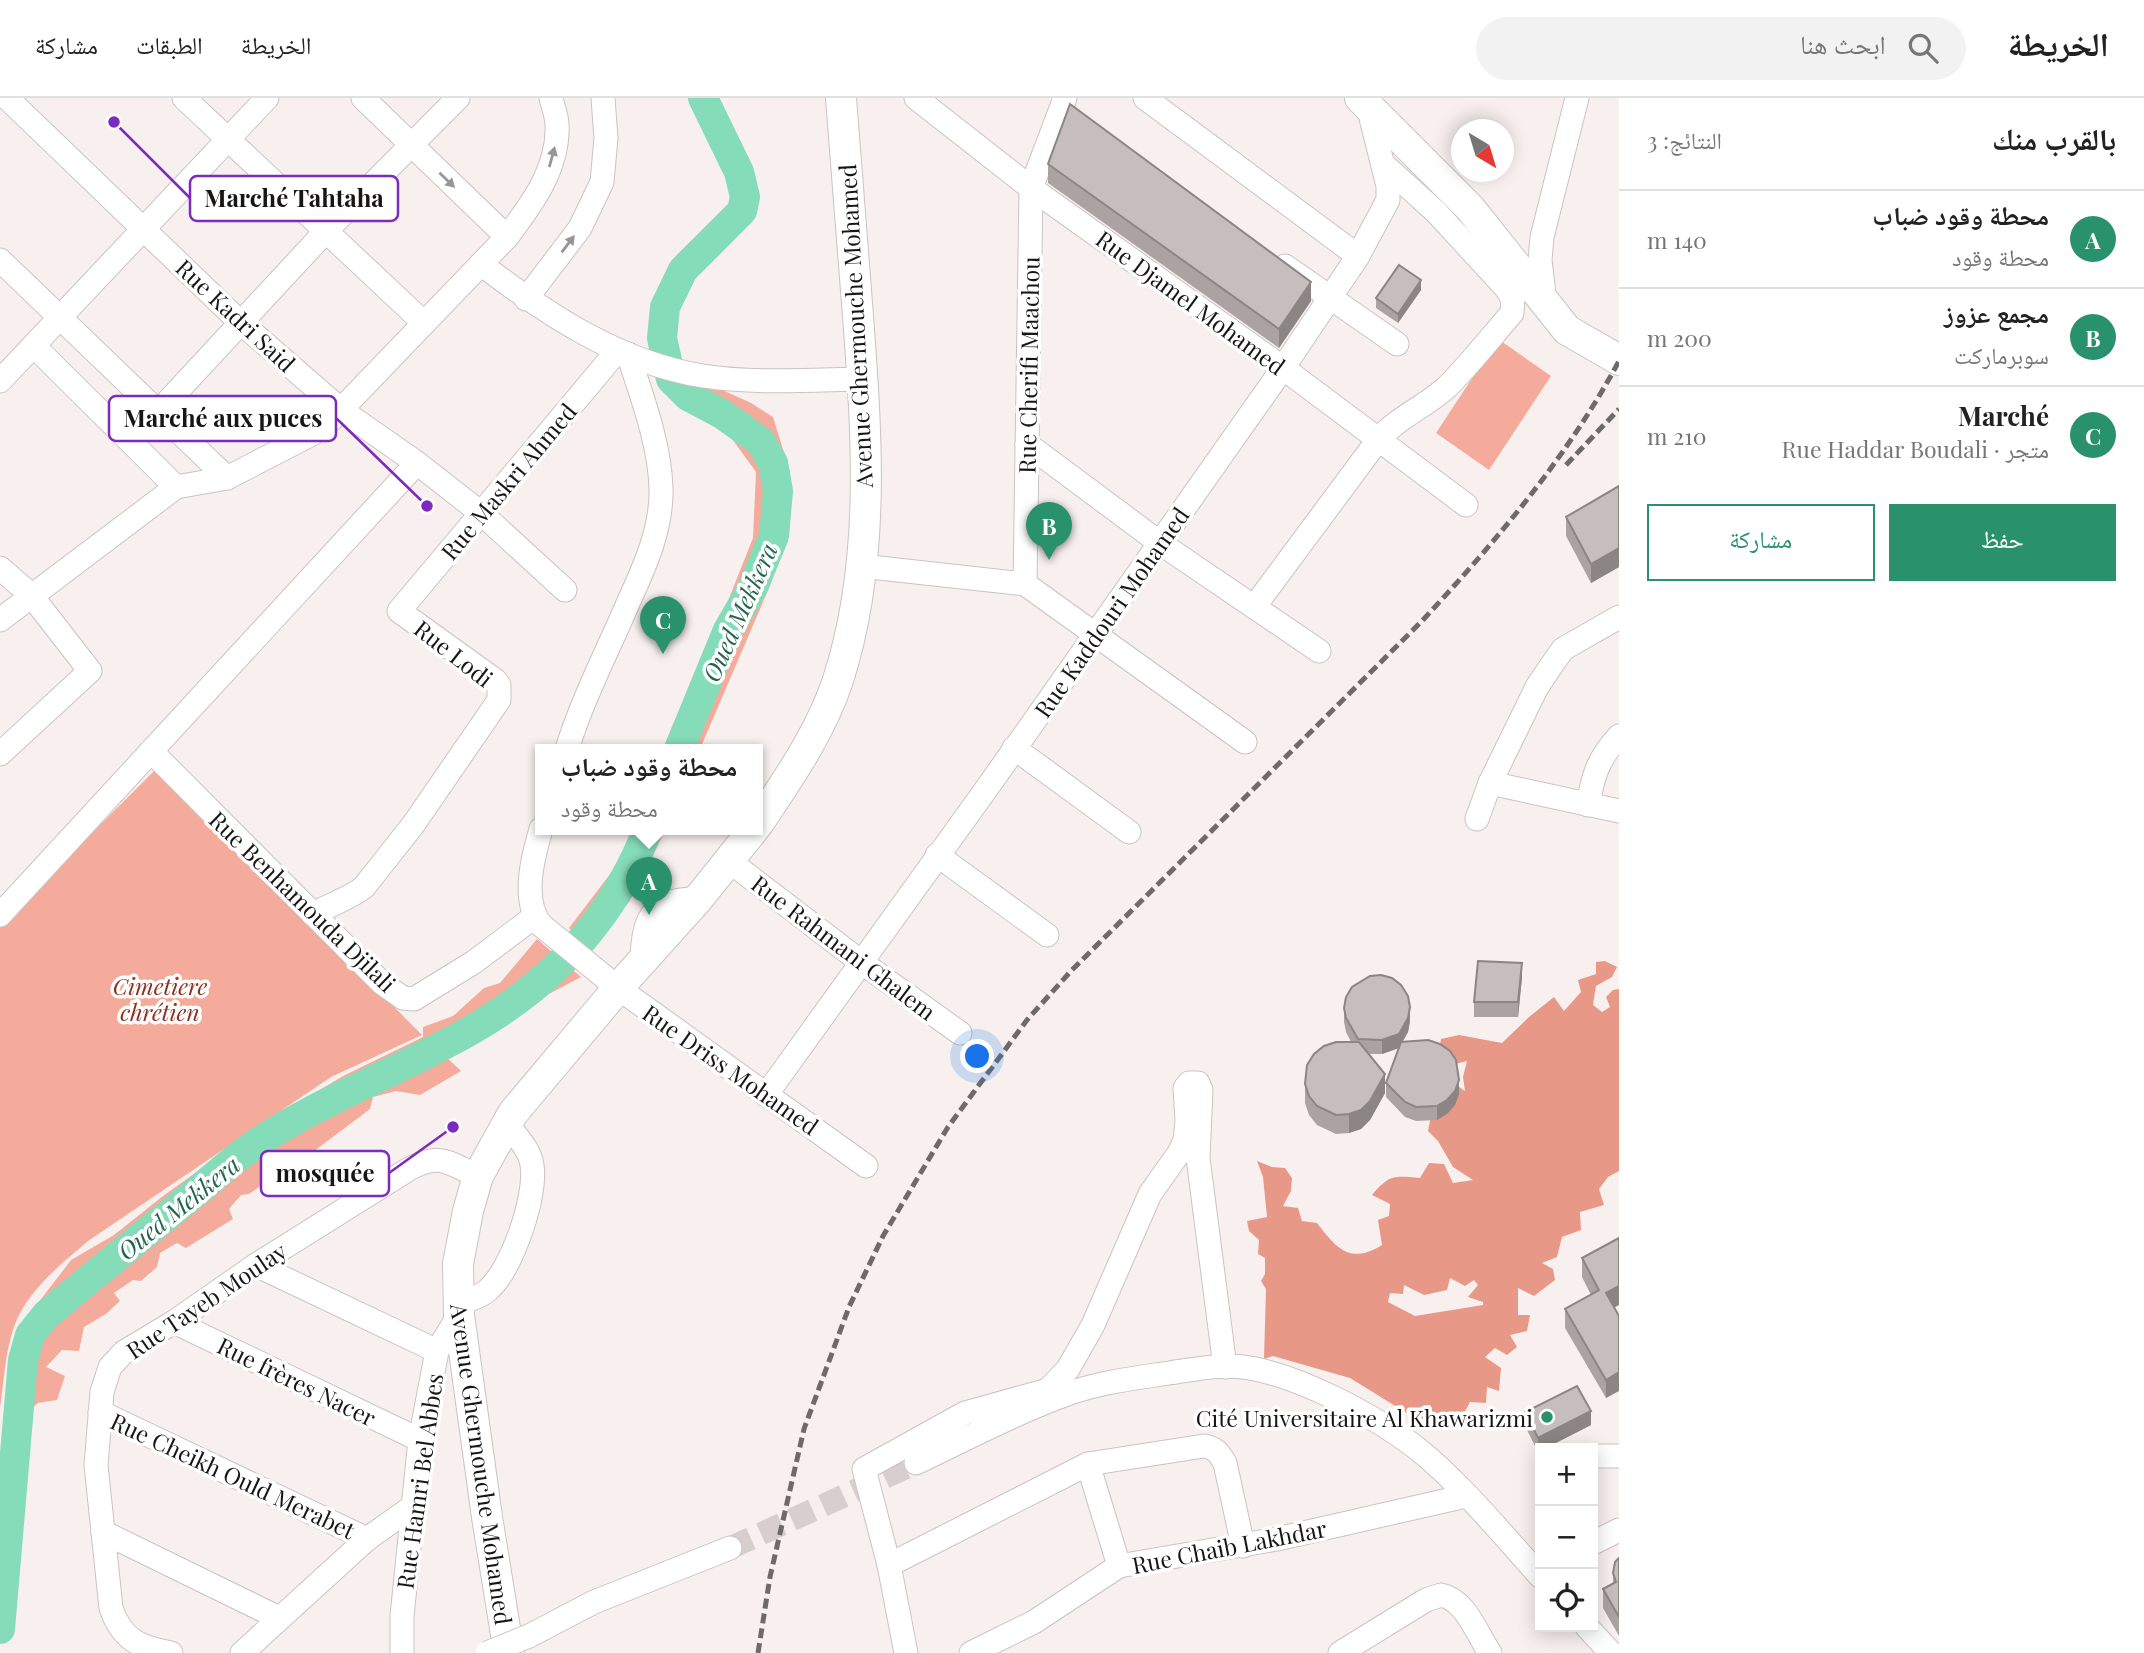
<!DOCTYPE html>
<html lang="ar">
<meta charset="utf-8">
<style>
:root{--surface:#fff;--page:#f2f2f2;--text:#222;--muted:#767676;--line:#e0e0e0;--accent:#2a916d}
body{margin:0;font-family:"Playfair Display","Noto Naskh Arabic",serif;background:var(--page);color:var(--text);direction:rtl}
.controls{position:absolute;right:21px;bottom:21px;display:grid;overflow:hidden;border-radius:0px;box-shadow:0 4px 18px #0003}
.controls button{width:63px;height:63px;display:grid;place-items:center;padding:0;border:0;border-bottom:2px solid var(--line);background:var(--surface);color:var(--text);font:35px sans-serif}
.compass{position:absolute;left:1451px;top:21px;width:63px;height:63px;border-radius:50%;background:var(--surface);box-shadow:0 4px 18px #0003;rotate:142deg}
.you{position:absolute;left:978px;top:959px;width:24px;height:24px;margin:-18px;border:5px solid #fff;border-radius:50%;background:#1a73e8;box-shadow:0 0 0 10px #1a73e833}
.badge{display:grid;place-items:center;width:46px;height:46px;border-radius:50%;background:var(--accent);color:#fff;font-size:23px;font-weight:700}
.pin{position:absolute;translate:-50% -58px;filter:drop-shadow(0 2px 4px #0008)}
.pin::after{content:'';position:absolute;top:37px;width:24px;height:21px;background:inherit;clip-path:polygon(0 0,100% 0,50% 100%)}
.popup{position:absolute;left:535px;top:646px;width:228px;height:91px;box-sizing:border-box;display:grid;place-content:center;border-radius:0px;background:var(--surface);filter:drop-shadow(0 2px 5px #0005);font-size:23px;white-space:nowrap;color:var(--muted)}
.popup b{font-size:26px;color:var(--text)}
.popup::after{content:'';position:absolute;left:50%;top:100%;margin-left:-14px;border:14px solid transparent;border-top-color:var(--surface)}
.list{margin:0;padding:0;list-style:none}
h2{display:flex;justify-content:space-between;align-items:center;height:91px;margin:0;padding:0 28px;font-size:30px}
h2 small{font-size:23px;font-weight:400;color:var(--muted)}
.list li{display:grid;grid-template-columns:46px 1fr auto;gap:21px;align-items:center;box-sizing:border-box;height:98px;padding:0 28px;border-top:2px solid var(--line)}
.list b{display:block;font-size:26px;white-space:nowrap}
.list p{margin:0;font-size:23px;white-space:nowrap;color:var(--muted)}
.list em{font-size:23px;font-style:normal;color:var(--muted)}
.actions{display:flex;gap:14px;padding:21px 28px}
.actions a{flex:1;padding:16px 0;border:2px solid var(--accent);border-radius:0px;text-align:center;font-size:24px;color:var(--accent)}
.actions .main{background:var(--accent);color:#fff}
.icon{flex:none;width:38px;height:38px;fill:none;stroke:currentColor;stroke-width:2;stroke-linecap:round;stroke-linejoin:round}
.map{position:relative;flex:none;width:1619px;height:1555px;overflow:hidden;direction:ltr}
header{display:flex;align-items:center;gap:42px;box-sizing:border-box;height:98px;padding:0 35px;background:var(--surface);border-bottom:2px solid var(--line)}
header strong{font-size:33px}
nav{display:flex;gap:38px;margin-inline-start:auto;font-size:24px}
.search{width:490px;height:63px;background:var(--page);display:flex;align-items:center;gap:18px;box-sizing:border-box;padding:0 24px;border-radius:38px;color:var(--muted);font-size:26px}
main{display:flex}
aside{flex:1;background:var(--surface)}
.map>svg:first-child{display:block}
</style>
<header>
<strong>الخريطة</strong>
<div class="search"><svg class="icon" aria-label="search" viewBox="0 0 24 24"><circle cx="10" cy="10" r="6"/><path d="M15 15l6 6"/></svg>ابحث هنا</div>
<nav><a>الخريطة</a><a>الطبقات</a><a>مشاركة</a></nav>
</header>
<main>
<aside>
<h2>بالقرب منك<small>النتائج: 3</small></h2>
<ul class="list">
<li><span class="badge">A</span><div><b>محطة وقود ضباب</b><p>محطة وقود</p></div><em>140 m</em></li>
<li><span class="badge">B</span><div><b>مجمع عزوز</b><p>سوبرماركت</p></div><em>200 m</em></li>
<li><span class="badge">C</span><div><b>Marché</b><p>متجر · Rue Haddar Boudali</p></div><em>210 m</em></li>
</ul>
<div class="actions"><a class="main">حفظ</a><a>مشاركة</a></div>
</aside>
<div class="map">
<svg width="1619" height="1555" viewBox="0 0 1619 1555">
<rect width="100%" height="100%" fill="#f8f0ee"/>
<!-- green -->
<g fill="#f4ab9c">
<polygon points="1498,241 1551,278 1489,372 1436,335"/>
<polygon points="666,282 720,291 751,305 773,319 790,374 781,381 790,384 790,423 785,447 769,490 700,651 686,651 709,608 711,579 722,540 746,521 753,489 768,478 771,457 770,440 758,456 764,480 746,488 742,520 720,536 709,565 705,603 687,646 684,651 669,651 753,440 756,374 727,334"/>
<path d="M157 670 422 937 331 979 88 1143C60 1167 26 1194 14 1229 5 1254 4 1284 0 1310V827Z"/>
<polygon points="632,731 653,731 645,748 621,779 624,794 612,798 596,818 599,829 628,793 624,781 636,771 655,731 666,731 629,804 594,848 588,842 596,832 579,838 569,830 617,767"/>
<polygon points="537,841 581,879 511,916 505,923 473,937 442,955 461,973 420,997 396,993 373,999 370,1011 301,1063 274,1066 272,1080 249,1096 241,1097 229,1111 233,1121 186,1150 177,1145 160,1155 157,1169 141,1183 133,1182 114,1195 120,1203 106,1216 84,1229 79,1253 62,1252 46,1269 65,1278 57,1302 38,1305 10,1329 22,1226 71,1162 114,1137 163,1098 265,1025 343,978 423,939 423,929 453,918 484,890 500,885"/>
</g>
<!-- forest -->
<path fill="#e79887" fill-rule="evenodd" d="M1605 863 1617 869 1612 879 1596 888 1593 907 1602 914 1610 909 1606 899 1613 892 1619 891V1073L1608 1079 1599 1091 1604 1107 1580 1114 1581 1132 1562 1139 1557 1159 1542 1165 1553 1171 1555 1182 1534 1198 1518 1190V1217H1530L1527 1233 1510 1237 1517 1249 1507 1257 1495 1250 1485 1259 1501 1270 1499 1293 1487 1289 1486 1305 1470 1304 1462 1319 1434 1315 1426 1327 1350 1280 1273 1258 1264 1261 1266 1191 1261 1183 1265 1176V1160L1258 1156 1259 1142 1249 1133 1247 1123 1267 1119 1263 1079 1257 1063 1272 1069 1285 1070 1292 1080 1291 1093 1283 1108 1298 1110 1302 1123 1317 1125C1336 1150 1350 1167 1382 1147L1378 1122 1389 1118 1390 1106 1372 1097C1390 1076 1394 1078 1420 1080L1429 1065 1444 1066 1453 1085 1473 1082 1453 1069 1438 1043 1428 1033 1432 1012 1452 984 1465 993 1463 979 1467 963 1455 966 1439 952 1441 941 1459 937 1502 945 1529 919 1554 899 1564 913 1581 894 1578 882 1596 876V864ZM1450 1180 1465 1188 1474 1182 1478 1187 1468 1199 1483 1204V1207L1415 1218 1388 1204 1390 1195 1403 1196 1404 1187 1424 1197 1447 1192Z"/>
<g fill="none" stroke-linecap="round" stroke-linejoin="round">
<!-- river -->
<g stroke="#85dcb8" stroke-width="30">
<polyline points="679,651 728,532 753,489 774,438 778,393 773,365 760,343 722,316 688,298 671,281 662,240 665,209 683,172 742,113 745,99 739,74 703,0"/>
<path d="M0 1531 23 1262 30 1237 46 1217C94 1177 142 1138 190 1099 212 1081 233 1061 257 1045 325 1000 402 972 473 931 554 884 614 819 648 731"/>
</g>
<!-- minor-tunnel -->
<polyline stroke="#d6cfcd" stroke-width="23" stroke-dasharray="23 11" stroke-linecap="butt" points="730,1450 916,1365"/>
<!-- minor casing -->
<g stroke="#cbc3c2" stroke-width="25">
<g id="minor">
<polyline points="7,0 240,224 341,312 417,365 481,415 565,492"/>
<polyline points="184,0 424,225"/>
<polyline points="363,0 507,139"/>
<polyline points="916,0 1031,90 1283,270 1466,407"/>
<polyline points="1145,0 1358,158"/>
<polyline points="0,162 227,380"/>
<path d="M481 166C546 216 620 265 703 278 756 286 810 282 863 281"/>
<polyline points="1285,168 1397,246"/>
<polyline points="526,201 580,130 602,84 606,40 603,0"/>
<polyline points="1545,205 1540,162 1542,139 1577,0"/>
<polyline points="34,248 176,389"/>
<polyline points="0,283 267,0"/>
<polyline points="158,314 326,133 458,0"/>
<polyline points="1027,346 1160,445 1319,553"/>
<polyline points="861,468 1025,486 1245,644"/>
<polyline points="0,470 31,497 90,573 0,656"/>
<polyline points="1025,486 1031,90 1065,0"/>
<path d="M1254 509 1378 342C1398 319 1425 309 1447 289 1470 266 1491 239 1512 215L1513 201 1506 190 1436 114 1383 66"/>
<path d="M0 522 176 389 227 380 312 336 333 320 507 139C532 106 559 70 557 27 557 18 553 9 551 0"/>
<polyline points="1014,650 1129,734"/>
<path d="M567 651C583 600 608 552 629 503 645 468 662 430 661 391 660 346 642 299 628 256"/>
<polyline points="151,653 382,885 403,900 414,901 474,864 534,819"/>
<polyline points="1490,685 1619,713"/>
<path d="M1588 707C1593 677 1598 661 1619 638"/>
<polyline points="1477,721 1490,685 1537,589 1551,568 1563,551 1619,519"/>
<path d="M541 731C533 759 521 802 541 827L618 890 866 1068"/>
<polyline points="937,757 1047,837"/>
<polyline points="729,763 861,864 960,935"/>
<path d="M313 816C326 809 354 798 364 789L413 727 499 602V587L495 582 399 513 618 252"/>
<polyline points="0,817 417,365"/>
<path d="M642 864C643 822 650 800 698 801"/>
<polyline points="766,997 987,690 1283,270 1358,158 1388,102 1388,88 1368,8"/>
<polyline points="256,1167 437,1253"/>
<path d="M459 1206C468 1202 481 1199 488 1192 512 1171 537 1098 532 1067 530 1051 516 1038 507 1026"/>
<polyline points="174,1224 420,1342"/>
<polyline points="100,1314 367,1441"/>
<polyline points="1593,1358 1619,1358"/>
<path d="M916 1365C966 1341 1017 1314 1070 1295 1102 1284 1136 1280 1169 1275 1192 1272 1219 1266 1243 1269 1297 1276 1376 1318 1419 1352 1461 1386 1503 1437 1540 1478"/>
<polyline points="1088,1366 1119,1468"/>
<polyline points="103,1434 279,1520"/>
<polyline points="1593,1445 1619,1432"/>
<path d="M889 1467 1088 1366 1204 1348C1216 1350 1219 1355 1225 1365L1243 1448"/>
<polyline points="1587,1529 1611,1555"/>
<polyline points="529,1538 594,1504 730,1450"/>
<path d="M171 1555C139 1549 122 1542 111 1510L96 1367 102 1294 110 1269 124 1254 174 1224 256 1167 409 1071C441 1054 447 1065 478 1078"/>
<polyline points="242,1555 367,1441 415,1407"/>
<polyline points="402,1555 402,1518 420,1342 437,1253 459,1217"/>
<polyline points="906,1555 889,1467 864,1371 965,1315 1048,1292 1068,1271 1093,1227 1150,1096 1179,1055 1185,1042 1187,1023 1185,990 1189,985 1198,985 1201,992 1198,1060 1225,1269"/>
<polyline points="971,1555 1034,1524 1119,1468 1277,1441 1466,1398"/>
<path d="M1340 1555 1426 1502 1441 1497C1466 1502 1477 1536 1490 1555"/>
</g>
</g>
<!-- major casing -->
<g stroke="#cbc3c2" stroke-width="32">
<g id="major">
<polyline points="1360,0 1470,110 1567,232 1619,262"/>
<path d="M758 726C788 681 821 634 838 582 876 464 867 339 858 218 852 145 847 73 841 0"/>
<polyline points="509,1555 487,1419 459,1217 458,1166 468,1113 478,1078 513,1015 618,890 698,801 754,731"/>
</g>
</g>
<!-- minor -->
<use href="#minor" stroke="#fff" stroke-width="23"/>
<!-- major -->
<use href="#major" stroke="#fff" stroke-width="30"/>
<!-- rail -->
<g stroke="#6f6a6a" stroke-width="5" stroke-dasharray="10 5" stroke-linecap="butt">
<polyline points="1566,367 1619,311"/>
<path d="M758 1555 770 1479 804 1331 849 1209 883 1138 948 1029 1027 922 1071 873 1422 523C1496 443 1567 360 1619 263"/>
</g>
<!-- minor-bridge casing -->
<g stroke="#cbc3c2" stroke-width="25" stroke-linecap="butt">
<polyline id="minor-bridge" points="487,1555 529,1538"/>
</g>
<!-- minor-bridge -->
<use href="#minor-bridge" stroke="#fff" stroke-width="23"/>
</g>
<!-- wall -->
<g fill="#aaa3a2">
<polygon points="1048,66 1311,203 1279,250 1048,85"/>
<polygon points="1421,192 1398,225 1376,210 1376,200"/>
<polygon points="1619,388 1619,469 1591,485 1566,438 1566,419"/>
<polygon points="1522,879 1518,919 1474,919 1474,904"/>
<polygon points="1344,910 1410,923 1408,934 1402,944 1459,996 1455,1007 1447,1016 1437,1022 1416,1023 1405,1019 1386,999 1386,985 1399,950 1382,956 1369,956 1385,995 1370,1022 1361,1031 1349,1035 1336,1036 1317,1027 1309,1017 1305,1005 1305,986 1351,944 1346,934 1344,924"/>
<polygon points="1582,1160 1614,1209 1606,1300 1565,1230 1565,1211 1591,1197 1582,1179"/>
<polygon points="1525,1314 1591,1327 1538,1354 1525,1328"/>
<polygon points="1619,1460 1619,1538 1603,1510 1603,1491 1613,1486 1613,1475"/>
</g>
<!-- shaded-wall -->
<g fill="#8b8584">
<polygon points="1421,182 1421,192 1398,225 1398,216"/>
<polygon points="1311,184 1311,203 1279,250 1279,231"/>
<polygon points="1619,450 1619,469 1591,485 1591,466"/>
<polygon points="1522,865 1522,879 1518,919 1518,904"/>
<polygon points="1410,909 1410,923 1408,934 1399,950 1382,956 1382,942"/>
<polygon points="1385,976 1385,995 1370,1022 1361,1031 1349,1035 1349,1016"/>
<polygon points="1459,982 1459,996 1455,1007 1447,1016 1437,1022 1437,1008"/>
<polygon points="1619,1188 1619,1207 1606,1214 1606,1195"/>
<polygon points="1619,1274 1619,1293 1606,1300 1606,1282"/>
<polygon points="1591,1313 1591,1327 1546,1350 1540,1350 1540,1353 1538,1354 1538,1340"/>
</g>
<!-- building -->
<g fill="#c6bebc" stroke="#8b8584" stroke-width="2">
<polygon points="1070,6 1311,184 1279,231 1048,66"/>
<polygon points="1399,167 1421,182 1398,216 1376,200"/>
<polygon points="1619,388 1619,450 1591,466 1566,419"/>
<polygon points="1478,863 1522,865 1518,904 1474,904"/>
<polygon points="1381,877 1392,880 1401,887 1408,898 1410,909 1408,920 1399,936 1382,942 1358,941 1346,920 1344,910 1346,899 1352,889 1370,878"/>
<polygon points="1428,942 1440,946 1450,953 1456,962 1459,982 1455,993 1447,1002 1437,1008 1416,1009 1405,1004 1386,985 1401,944"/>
<polygon points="1336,944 1359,944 1385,976 1370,1003 1361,1012 1349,1016 1336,1017 1317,1008 1309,998 1305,986 1307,967 1314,956 1324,948"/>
<polygon points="1619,1140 1619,1188 1606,1195 1619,1218 1619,1274 1606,1282 1565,1211 1599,1192 1582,1160"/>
<polygon points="1577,1288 1591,1313 1538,1340 1525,1314"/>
<polygon points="1619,1460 1619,1519 1603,1491 1616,1484 1613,1475 1615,1464"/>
</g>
<!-- one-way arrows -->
<defs><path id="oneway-solid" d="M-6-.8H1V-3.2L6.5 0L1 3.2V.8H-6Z" transform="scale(1.75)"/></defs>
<g fill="#979696">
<use href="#oneway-solid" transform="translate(552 59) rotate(-75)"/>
<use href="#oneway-solid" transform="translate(447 82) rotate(44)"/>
<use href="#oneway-solid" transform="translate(568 146) rotate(-53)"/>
</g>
<!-- markers -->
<circle fill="#2a916d" stroke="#fff" stroke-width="2.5" cx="1547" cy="1319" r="7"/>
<g text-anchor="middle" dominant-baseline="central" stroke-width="7" stroke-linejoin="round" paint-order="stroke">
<!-- street labels -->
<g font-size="23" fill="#181515" stroke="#fff">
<text transform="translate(1191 204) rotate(36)">Rue Djamel Mohamed</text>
<text transform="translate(236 217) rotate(43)">Rue Kadri Said</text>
<text transform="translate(855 228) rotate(-93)">Avenue Ghermouche Mohamed</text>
<text transform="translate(1028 267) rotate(-89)">Rue Cherifi Maachou</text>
<text transform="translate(508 383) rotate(-50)">Rue Maskri Ahmed</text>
<text transform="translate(1111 514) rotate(-55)">Rue Kaddouri Mohamed</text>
<text transform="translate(454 555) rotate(38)">Rue Lodi</text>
<text transform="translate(303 803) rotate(44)">Rue Benhamouda Djilali</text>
<text transform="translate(844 849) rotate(37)">Rue Rahmani Ghalem</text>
<text transform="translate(731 971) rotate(35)">Rue Driss Mohamed</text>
<text transform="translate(206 1202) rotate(-34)">Rue Tayeb Moulay</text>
<text transform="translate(297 1283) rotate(26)">Rue frères Nacer</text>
<text transform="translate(482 1366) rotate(82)">Avenue Ghermouche Mohamed</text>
<text transform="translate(233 1377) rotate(25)">Rue Cheikh Ould Merabet</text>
<text transform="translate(419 1383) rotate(-82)">Rue Hamri Bel Abbes</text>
<text transform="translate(1229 1448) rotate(-11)">Rue Chaib Lakhdar</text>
</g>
<!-- park labels -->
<g font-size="23" font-style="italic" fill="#8d3020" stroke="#fff">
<text x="160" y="887">Cimetiere<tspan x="160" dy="26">chrétien</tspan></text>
</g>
<!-- poi labels -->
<g font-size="23" fill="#181515" stroke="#fff" text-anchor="end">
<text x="1533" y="1319">Cité Universitaire Al Khawarizmi</text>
</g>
<!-- water labels -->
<g font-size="24" font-style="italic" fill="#22644c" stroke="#fff">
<text transform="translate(739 514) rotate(-66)">Oued Mekkera</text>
<text transform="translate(178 1109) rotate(-39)">Oued Mekkera</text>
</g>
</g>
<!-- callouts -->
<path fill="none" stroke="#7b2cbf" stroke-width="2.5" d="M114 24L190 100M427 408L336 320M453 1029L389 1075"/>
<g fill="#7b2cbf" stroke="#fff" stroke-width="2.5">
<circle cx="114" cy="24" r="7"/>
<circle cx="427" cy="408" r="7"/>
<circle cx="453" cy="1029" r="7"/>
</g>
<g fill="#fff" stroke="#7b2cbf" stroke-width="2.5">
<rect x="190" y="78" width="208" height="45" rx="7"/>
<rect x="109" y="298" width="227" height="45" rx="7"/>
<rect x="261" y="1053" width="128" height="45" rx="7"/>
</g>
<g font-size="24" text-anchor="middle" font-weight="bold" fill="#181515">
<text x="294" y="109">Marché Tahtaha</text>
<text x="223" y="329">Marché aux puces</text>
<text x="325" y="1084">mosquée</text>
</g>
</svg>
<div class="controls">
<button>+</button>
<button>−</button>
<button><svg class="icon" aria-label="locate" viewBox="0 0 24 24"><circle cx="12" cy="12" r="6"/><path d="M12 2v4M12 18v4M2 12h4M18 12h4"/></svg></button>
</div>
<svg class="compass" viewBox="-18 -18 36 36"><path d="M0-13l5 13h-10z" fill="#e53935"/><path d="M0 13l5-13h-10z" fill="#767676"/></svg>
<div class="you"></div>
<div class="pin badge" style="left:649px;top:817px">A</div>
<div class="popup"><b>محطة وقود ضباب</b>محطة وقود</div>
<div class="pin badge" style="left:1049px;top:462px">B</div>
<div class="pin badge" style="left:663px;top:556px">C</div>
</div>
</main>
